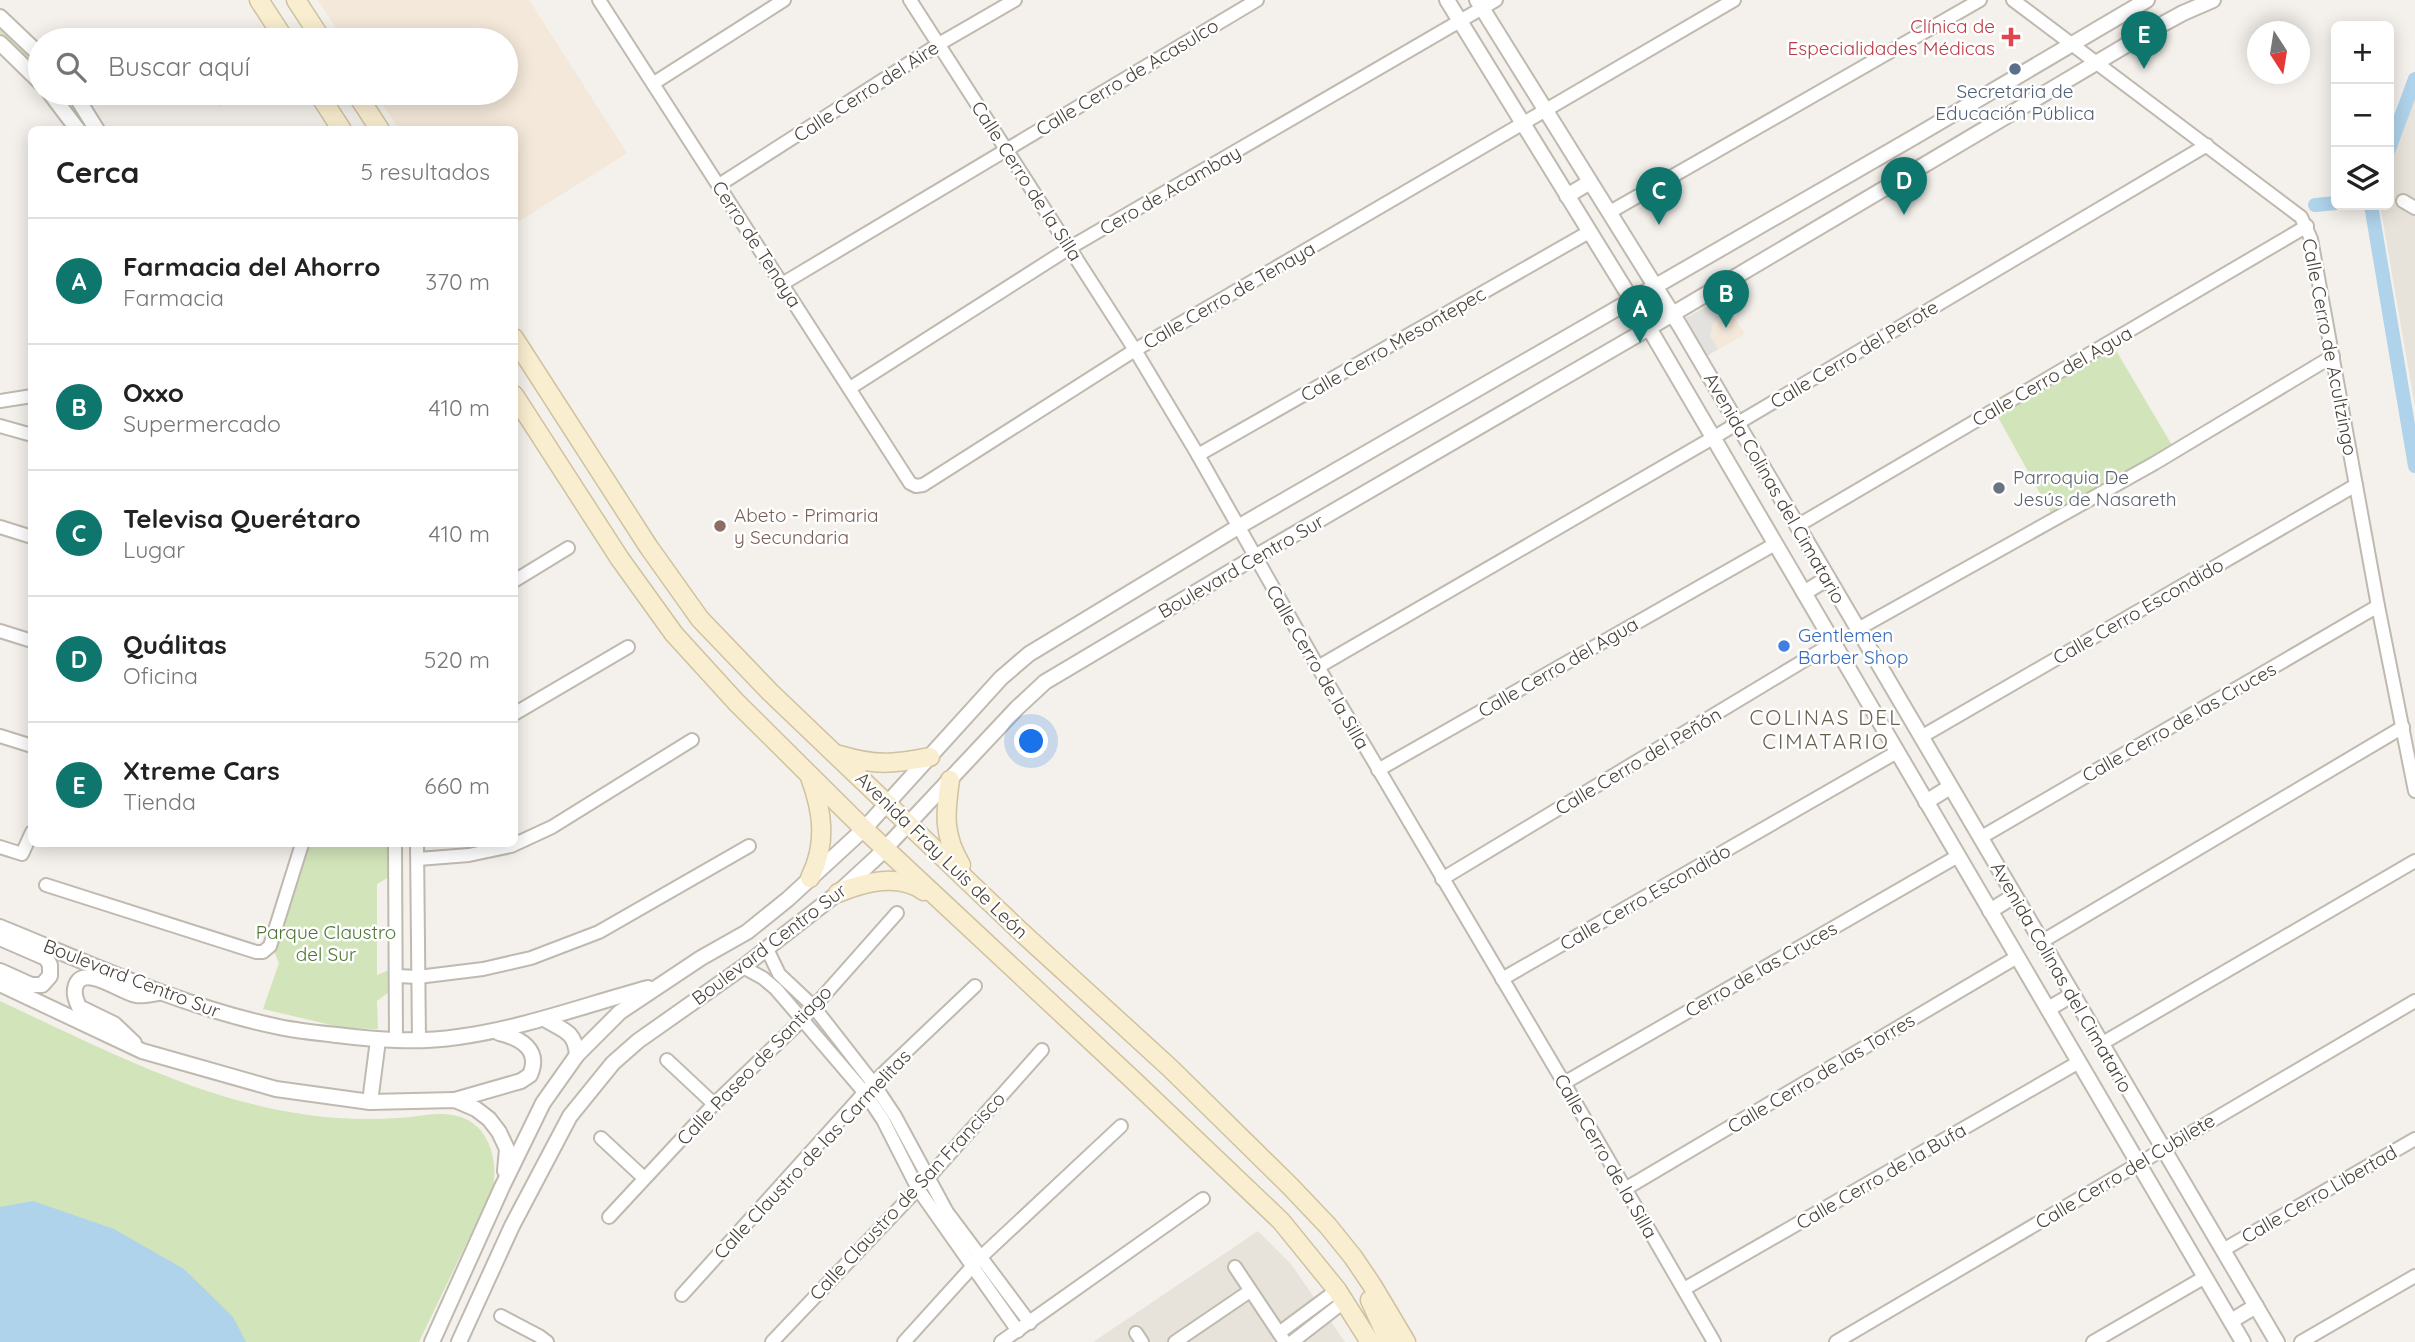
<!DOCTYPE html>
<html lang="es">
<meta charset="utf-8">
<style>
:root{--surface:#fff;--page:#f2f2f2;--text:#222;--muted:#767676;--line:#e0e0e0;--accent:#0f766e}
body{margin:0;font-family:Quicksand,sans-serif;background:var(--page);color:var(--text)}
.controls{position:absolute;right:21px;top:21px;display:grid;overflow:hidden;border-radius:10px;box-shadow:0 4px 18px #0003}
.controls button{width:63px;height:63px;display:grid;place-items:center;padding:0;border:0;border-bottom:2px solid var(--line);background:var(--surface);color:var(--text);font:35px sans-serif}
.compass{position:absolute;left:2247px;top:21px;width:63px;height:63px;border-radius:50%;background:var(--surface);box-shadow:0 4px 18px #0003;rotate:168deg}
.you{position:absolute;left:1032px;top:742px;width:24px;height:24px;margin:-18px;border:5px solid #fff;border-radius:50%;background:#1a73e8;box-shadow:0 0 0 10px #1a73e833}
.badge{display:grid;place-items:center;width:46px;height:46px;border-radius:50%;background:var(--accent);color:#fff;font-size:23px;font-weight:700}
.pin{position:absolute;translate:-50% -58px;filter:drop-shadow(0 2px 4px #0008)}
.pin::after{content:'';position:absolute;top:37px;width:24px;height:21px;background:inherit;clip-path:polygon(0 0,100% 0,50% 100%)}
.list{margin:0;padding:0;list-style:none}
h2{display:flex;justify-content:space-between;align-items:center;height:91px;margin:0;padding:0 28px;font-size:30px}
h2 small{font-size:23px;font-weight:400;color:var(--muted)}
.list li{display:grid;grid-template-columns:46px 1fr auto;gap:21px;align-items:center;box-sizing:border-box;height:126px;padding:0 28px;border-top:2px solid var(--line)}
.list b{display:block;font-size:26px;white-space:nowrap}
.list p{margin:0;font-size:23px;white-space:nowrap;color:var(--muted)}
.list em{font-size:23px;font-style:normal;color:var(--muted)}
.icon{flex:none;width:38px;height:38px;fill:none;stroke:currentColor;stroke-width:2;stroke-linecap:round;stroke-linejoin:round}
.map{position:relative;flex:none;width:2415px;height:1342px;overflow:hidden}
.search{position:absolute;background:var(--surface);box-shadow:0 4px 18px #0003;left:28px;top:28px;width:490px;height:77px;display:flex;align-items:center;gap:18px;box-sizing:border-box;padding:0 24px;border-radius:38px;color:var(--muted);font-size:26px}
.panel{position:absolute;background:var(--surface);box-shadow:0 4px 18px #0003;left:28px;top:126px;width:490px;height:721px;border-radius:10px}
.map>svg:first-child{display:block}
</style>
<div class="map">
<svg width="2415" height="1342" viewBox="0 0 2415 1342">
<rect width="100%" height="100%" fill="#f4f1ec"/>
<!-- residential -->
<g fill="#e8e3da">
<polygon points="2415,91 2415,407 2380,205 2389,205 2389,168"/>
<polygon points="1258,1231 1291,1264 1345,1342 1093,1342"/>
</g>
<!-- commercial -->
<g fill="#f3e8d9">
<polygon points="318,0 529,0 627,153 515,224 514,130 399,129 375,93 506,93 506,40 343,40"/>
<polygon points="1722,298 1745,334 1707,356 1686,318"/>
</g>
<!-- education -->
<polygon fill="#ece5d7" points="211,93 242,93 220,107"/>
<!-- green -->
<g fill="#d2e4b9">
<polygon points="0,24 40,64 40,76 0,33"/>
<polygon points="2111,342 2176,452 2049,523 2051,513 1994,410"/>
<polygon points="303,844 395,844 396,873 377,884 377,975 396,967 397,986 377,1001 378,1029 344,1028 263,1009 279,963 272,947"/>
<path d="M0 1001C99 1047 198 1100 308 1115 337 1119 368 1120 398 1118 419 1117 440 1110 461 1117 490 1127 498 1161 493 1188L419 1342H0Z"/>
</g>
<!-- parking -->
<polygon fill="#e3e2df" points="1722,298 1731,312 1713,323 1710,336 1718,349 1707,356 1686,318"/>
<!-- water -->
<polygon fill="#afd3ea" points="33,1201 114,1229 184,1269 233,1317 246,1342 0,1342 0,1207"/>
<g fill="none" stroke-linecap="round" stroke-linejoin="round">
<!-- canal -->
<g stroke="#afd3ea" stroke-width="14">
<polyline points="2389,149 2415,79"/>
<polyline points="2315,205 2336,203"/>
<polyline points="2371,205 2415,466"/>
</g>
<!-- minor casing -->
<g stroke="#bfb9af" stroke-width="16">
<g id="minor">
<polyline points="599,0 910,483 916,486 923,485 1135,350 1734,0"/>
<polyline points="910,0 1135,350 1198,455 1318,667 1564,1083 1714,1342"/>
<polyline points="2013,0 2301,217 2311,239 2378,606 2415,791"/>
<polyline points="654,83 784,0"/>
<polyline points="719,185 939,44 1015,0"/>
<polyline points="2403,201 2415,208"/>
<polyline points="1610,212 1980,0"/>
<polyline points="782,284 1257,0"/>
<polyline points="850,388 1071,247 1496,0"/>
<polyline points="0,401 32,396"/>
<polyline points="0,426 32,435"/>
<polyline points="1198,455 1589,232"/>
<polyline points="1797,526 2307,226"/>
<polyline points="0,527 32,537"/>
<polyline points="514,581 568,548"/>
<polyline points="1858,629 2155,463 2333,356"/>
<polyline points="0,631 32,641"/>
<polyline points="1318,667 1711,439 2207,145"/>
<polyline points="514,714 628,647"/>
<polyline points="0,736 32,746"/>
<polyline points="1921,737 2356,485"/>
<polyline points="1378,770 1775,544"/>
<polyline points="1980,838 2378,606"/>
<polyline points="395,844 396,1041"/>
<polyline points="417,844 419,1041"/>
<polyline points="0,847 22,854 32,832"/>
<polyline points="418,859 469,855 511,846 552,827 692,740"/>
<polyline points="1442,879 1833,643"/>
<polyline points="46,885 256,952 263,952 270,946 302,844"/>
<polyline points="2041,942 2403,727"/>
<polyline points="767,949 779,974 813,1006 873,1083 895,1116 947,1212 1030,1323"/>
<polyline points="743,967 763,978 776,989 865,1093 883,1120 918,1189 1018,1331"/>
<polyline points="397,976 418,977 483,969 531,958 599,932 749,846"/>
<polyline points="1502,979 1897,752"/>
<polyline points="2101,1044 2415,861"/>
<polyline points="667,1060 714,1104"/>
<polyline points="1564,1083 1958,856"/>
<polyline points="601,1138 644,1178"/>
<polyline points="1625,1189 2017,957"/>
<polyline points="609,1217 714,1104 803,1019 897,913"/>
<polyline points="2223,1250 2415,1139"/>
<polyline points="1235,1267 1285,1342"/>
<polyline points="1684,1289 2079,1062"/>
<polyline points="682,1295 873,1083 975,986"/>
<polyline points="501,1316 539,1336 547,1342"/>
<polyline points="1136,1333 1142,1342"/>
<polyline points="1279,1333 1337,1290"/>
<polyline points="772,1342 928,1178 1042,1050"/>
<polyline points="904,1342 982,1256 1121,1126"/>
<polyline points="1001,1342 1203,1199"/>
<polyline points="1175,1342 1250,1291"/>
<polyline points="1292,1342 1345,1301"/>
<polyline points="1836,1342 2415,1001"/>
<polyline points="2093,1342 2205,1277"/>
<polyline points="2301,1342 2415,1276"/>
</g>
</g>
<!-- tertiary casing -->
<g stroke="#bfb9af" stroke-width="18">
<g id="tertiary">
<polyline points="1447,0 1649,328 2243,1342"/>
<polyline points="1477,0 1680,326 2277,1342"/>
<polyline points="0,17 40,55"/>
<polyline points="0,43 40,82"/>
<polyline points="50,93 78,130"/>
<polyline points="74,93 97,130"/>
<polyline points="1567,196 1590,182"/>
<polyline points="1804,593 1828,578"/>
<polyline points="1926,802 1950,787"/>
<polyline points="1990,911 2014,896"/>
<path d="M0 927C91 964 182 1007 279 1027 298 1031 318 1033 337 1035 378 1040 417 1043 458 1037 524 1028 585 1005 648 988"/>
<polyline points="0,938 46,958 50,965 50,976 42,985 31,985 0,971"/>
<polyline points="0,984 142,1051 276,1089 370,1102 455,1100 476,1109 489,1119 499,1132 507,1149 505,1171"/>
<polyline points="2048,1009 2072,995"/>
<path d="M546 1020C565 1031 575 1032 577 1055"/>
<path d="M134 1043 114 1024 79 1007C76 1000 73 993 76 985 84 964 121 992 136 995 143 996 151 994 158 993"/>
<path d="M455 1100 521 1081 530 1075C541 1050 521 1038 499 1033"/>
<polyline points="370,1102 378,1040"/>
<polyline points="2231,1321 2256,1306"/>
<polyline points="432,1342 502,1187 543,1103 577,1055 620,1012 701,958 747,932 788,899 864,829 1001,678 1029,654 1238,527 1916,136 2147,0"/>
<polyline points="459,1342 512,1226 570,1116 613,1063 638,1041 743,967 838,893 878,856 1017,708 1045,682 1255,557 1649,328 2150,31 2183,13 2213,0"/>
</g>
</g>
<!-- secondary casing -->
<g stroke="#cfc2a0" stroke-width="21">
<g id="secondary">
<polyline points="259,0 285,40"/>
<polyline points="296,0 322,40"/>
<polyline points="318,93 342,130"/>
<polyline points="356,93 380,130"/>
<polyline points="514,338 648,546 700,619 770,692 1018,929 1170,1068 1290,1186 1328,1226 1353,1257 1372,1285 1406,1342"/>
<polyline points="514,395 620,559 674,634 736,702 864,829 1133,1080 1281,1221 1337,1290 1370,1342"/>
<path d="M840 755C876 766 893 764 930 757"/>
<path d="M950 780C945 814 943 835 961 865"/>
<path d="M810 878C827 844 823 812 810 777"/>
<path d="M838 893C865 882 898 873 924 891"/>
<polyline points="1370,1300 1389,1342"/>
</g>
</g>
<!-- minor -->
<use href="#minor" stroke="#fff" stroke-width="12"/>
<!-- tertiary -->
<use href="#tertiary" stroke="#fff" stroke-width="14"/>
<!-- secondary -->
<use href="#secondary" stroke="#faeed0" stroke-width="18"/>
</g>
<!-- markers -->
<path fill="#e0444e" stroke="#fff" stroke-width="2.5" d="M2007.5 26.5h7v7h7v7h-7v7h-7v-7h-7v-7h7z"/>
<circle fill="#5c6f8a" stroke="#fff" stroke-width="2.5" cx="2015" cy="69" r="7"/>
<circle fill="#6b7280" stroke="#fff" stroke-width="2.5" cx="1999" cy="488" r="7"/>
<circle fill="#8d6e63" stroke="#fff" stroke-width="2.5" cx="720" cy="526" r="7"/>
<circle fill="#3f7fe0" stroke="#fff" stroke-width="2.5" cx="1784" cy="646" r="7"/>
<g text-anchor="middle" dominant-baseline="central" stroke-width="5" stroke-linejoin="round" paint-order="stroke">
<!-- health labels -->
<g font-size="19" fill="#be3a42" stroke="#fff" text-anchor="end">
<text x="1995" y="26">Clínica de<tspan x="1995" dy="22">Especialidades Médicas</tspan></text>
</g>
<!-- street labels -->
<g font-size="19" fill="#48423a" stroke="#fff">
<text transform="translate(1127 77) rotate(-31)">Calle Cerro de Acasulco</text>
<text transform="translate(866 91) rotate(-33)">Calle Cerro del Aire</text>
<text transform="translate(1027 181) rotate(57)">Calle Cerro de la Silla</text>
<text transform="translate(1170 190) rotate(-30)">Cero de Acambay</text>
<text transform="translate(757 244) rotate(57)">Cerro de Tenaya</text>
<text transform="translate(1229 295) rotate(-30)">Calle Cerro de Tenaya</text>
<text transform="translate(1393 344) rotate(-30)">Calle Cerro Mesontepec</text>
<text transform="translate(2330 347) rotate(79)">Calle Cerro de Acultzingo</text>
<text transform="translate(1854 354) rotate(-31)">Calle Cerro del Perote</text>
<text transform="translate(2052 376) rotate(-30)">Calle Cerro del Agua</text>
<text transform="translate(1775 488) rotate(60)">Avenida Colinas del Cimatario</text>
<text transform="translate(1241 566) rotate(-30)">Boulevard Centro Sur</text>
<text transform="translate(2138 611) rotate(-30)">Calle Cerro Escondido</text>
<text transform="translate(1318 667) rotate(60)">Calle Cerro de la Silla</text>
<text transform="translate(1558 667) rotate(-30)">Calle Cerro del Agua</text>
<text transform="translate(2179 722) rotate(-30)">Calle Cerro de las Cruces</text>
<text transform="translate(1638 761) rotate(-31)">Calle Cerro del Peñón</text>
<text transform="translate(942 855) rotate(44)">Avenida Fray Luis de León</text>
<text transform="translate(1645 897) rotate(-30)">Calle Cerro Escondido</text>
<text transform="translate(769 944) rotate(-37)">Boulevard Centro Sur</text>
<text transform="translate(1761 969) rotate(-30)">Cerro de las Cruces</text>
<text transform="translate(2062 977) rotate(60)">Avenida Colinas del Cimatario</text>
<text transform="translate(132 978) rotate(21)">Boulevard Centro Sur</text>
<text transform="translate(754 1065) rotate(-46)">Calle Paseo de Santiago</text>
<text transform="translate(1821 1073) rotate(-31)">Calle Cerro de las Torres</text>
<text transform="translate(812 1154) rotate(-47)">Calle Claustro de las Carmelitas</text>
<text transform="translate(1606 1156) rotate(60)">Calle Cerro de la Silla</text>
<text transform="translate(2125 1171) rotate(-31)">Calle Cerro del Cubilete</text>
<text transform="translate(1881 1176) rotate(-30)">Calle Cerro de la Bufa</text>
<text transform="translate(2319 1194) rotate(-30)">Calle Cerro Libertad</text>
<text transform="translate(907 1196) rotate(-47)">Calle Claustro de San Francisco</text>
</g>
<!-- service labels -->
<g font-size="19" fill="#4e5e75" stroke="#fff">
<text x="2015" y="91">Secretaria de<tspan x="2015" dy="22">Educación Pública</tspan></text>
</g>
<!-- worship labels -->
<g font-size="19" fill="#5b616d" stroke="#fff" text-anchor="start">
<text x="2013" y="477">Parroquia De<tspan x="2013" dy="22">Jesús de Nasareth</tspan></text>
</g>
<!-- education labels -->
<g font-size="19" fill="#785e54" stroke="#fff" text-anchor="start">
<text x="734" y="515">Abeto - Primaria<tspan x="734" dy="22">y Secundaria</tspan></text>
</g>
<!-- shop labels -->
<g font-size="19" fill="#366cbe" stroke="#fff" text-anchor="start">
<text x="1798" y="635">Gentlemen<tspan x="1798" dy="22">Barber Shop</tspan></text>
</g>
<!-- park labels -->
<g font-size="19" fill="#4d7532" stroke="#fff">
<text x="326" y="932">Parque Claustro<tspan x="326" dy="22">del Sur</tspan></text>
</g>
<!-- neighbourhood labels -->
<g font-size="21" letter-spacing="2" fill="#6a6052" stroke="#fff">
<text x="1826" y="717">COLINAS DEL<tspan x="1826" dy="24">CIMATARIO</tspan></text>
</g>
</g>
</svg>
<div class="controls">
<button>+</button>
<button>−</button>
<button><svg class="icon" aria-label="layers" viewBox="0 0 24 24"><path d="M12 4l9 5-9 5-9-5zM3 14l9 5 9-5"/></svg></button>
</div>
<svg class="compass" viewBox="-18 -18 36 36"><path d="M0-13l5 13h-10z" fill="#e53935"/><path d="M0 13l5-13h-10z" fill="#767676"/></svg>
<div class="you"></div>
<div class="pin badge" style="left:1640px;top:343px">A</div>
<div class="pin badge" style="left:1726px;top:328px">B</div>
<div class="pin badge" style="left:1659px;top:225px">C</div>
<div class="pin badge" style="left:1904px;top:215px">D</div>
<div class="pin badge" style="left:2144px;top:69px">E</div>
<div class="search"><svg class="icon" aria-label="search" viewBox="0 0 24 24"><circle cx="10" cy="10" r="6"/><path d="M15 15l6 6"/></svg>Buscar aquí</div>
<section class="panel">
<h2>Cerca<small>5 resultados</small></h2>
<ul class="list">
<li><span class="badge">A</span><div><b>Farmacia del Ahorro</b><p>Farmacia</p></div><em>370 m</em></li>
<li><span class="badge">B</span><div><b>Oxxo</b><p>Supermercado</p></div><em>410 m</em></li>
<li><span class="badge">C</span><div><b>Televisa Querétaro</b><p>Lugar</p></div><em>410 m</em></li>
<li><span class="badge">D</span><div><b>Quálitas</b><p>Oficina</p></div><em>520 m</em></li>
<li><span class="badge">E</span><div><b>Xtreme Cars</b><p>Tienda</p></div><em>660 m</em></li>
</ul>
</section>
</div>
